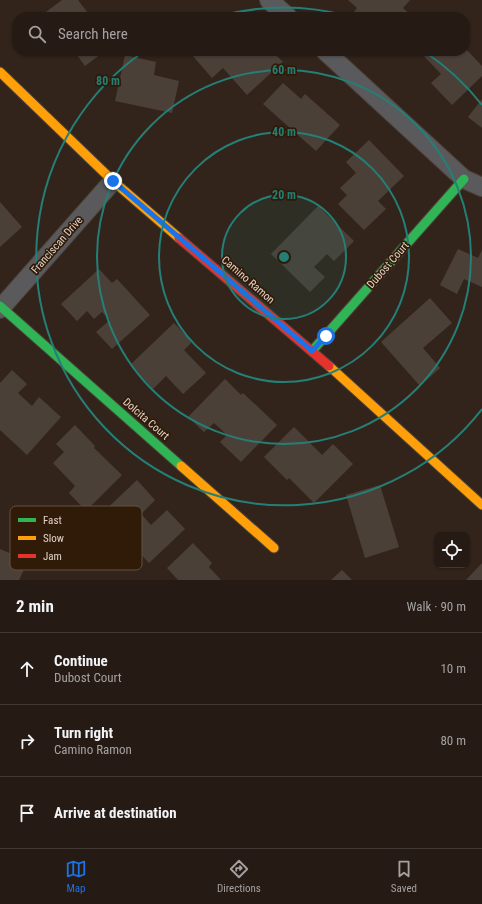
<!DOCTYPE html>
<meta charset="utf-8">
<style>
:root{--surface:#261b14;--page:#322822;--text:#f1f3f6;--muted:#a4a1a0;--line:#423934;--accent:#1a73e8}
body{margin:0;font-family:"Roboto Condensed",sans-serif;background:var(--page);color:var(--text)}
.controls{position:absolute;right:12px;bottom:12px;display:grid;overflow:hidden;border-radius:8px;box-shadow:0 1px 3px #0004}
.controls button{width:36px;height:36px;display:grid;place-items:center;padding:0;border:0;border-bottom:1px solid var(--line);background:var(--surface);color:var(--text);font:20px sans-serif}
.stop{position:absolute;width:12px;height:12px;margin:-9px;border:3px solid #1a73e8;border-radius:50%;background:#fff}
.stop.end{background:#1a73e8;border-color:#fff;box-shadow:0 1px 4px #0008}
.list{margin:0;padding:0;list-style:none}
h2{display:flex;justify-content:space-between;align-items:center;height:52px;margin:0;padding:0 16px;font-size:17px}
h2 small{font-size:13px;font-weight:400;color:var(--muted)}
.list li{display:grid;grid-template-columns:26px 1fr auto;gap:12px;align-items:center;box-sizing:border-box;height:72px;padding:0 16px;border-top:1px solid var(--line)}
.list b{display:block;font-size:15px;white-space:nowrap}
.list p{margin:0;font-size:13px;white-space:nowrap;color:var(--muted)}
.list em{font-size:13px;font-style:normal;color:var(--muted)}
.icon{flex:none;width:22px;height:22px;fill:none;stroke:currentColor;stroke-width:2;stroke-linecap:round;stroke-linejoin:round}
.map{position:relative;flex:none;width:482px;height:580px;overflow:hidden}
.search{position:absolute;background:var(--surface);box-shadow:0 1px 3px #0004;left:12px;right:12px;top:12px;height:44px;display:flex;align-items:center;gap:10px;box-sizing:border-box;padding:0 14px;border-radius:16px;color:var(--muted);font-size:15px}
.sheet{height:268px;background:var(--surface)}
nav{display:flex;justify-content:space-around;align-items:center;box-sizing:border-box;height:56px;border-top:1px solid var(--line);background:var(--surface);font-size:11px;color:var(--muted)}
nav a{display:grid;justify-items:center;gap:2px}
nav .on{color:var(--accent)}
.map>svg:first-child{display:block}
</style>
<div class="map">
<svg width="482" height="580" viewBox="0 0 482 580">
<rect width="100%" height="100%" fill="#32241b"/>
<!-- building -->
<g fill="#4b4038">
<polygon points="62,0 78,0 91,17 49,17 46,12"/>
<polygon points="348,0 410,0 403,8 412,16 359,17 354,12 357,8"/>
<polygon points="465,48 482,66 482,76 452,105 431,83 441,74 420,52 421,51 465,51"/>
<polygon points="74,51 105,51 85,66"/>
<polygon points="196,51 272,51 283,62 247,95 223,68 212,78 192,55"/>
<polygon points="125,55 156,62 154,75 179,81 172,113 115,101"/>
<polygon points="283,83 301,99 305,94 340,125 316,151 263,104"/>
<polygon points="482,99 482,128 468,117"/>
<polygon points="369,140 404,176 378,201 386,209 364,230 338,204 347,195 340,188 356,173 346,162"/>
<polygon points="0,202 22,227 0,247"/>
<polygon points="318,206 354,241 334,261 327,254 314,267 325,277 310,292 271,254"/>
<polygon points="458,249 478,258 482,250 482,287 464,279 457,294 440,285"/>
<polygon points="99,269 112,283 117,279 150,315 112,349 96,332 110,320 102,312 94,319 87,311 77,321 61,304"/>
<polygon points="430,298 452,323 423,348 440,368 420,386 381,342"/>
<polygon points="174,323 192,342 184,350 206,373 183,394 166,376 153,389 130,365"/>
<polygon points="12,370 27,384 18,393 32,406 39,397 61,417 27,455 0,430 0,383"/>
<polygon points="225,379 241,395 243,393 277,425 241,462 220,442 227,435 214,423 204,432 188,417"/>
<polygon points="75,425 95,446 94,448 122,475 86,511 69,493 75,486 53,463 64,452 56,444"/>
<polygon points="294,427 322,455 333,444 353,464 314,503 289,478 287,480 264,457"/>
<polygon points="137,480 155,500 141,514 151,525 167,510 185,529 149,563 131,544 127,548 98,517"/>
<polygon points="380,485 399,547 365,558 346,495"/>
<polygon points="193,543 212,563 209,567 221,580 178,580 167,568"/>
<polygon points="0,549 28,561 19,580 0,580"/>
<polygon points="482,563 482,580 466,580"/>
<polygon points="342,570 352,580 331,580"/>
</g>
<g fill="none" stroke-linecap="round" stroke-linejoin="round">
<!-- street casing -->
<g stroke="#4c4138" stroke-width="20">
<g id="street">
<polyline points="269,0 288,17"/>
<polyline points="325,51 464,179 482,187"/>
<polyline points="0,309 113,181"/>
</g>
</g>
<!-- fast casing -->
<g stroke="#4c4138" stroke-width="11">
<g id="fast">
<polyline points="0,306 181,466"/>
<polyline points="312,351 464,179"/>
</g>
</g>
<!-- slow casing -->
<g stroke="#4c4138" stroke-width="11">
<g id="slow">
<polyline points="0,72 113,181 179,238"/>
<polyline points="329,366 482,505"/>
<polyline points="181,466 274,548"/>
</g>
</g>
<!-- jam casing -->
<g stroke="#4c4138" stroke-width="11">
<polyline id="jam" points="179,238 329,366"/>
</g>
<!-- street -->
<use href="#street" stroke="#5a5a5c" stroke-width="18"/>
<!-- fast -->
<use href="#fast" stroke="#30b455" stroke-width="9"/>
<!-- slow -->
<use href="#slow" stroke="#ff9f0a" stroke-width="9"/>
<!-- jam -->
<use href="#jam" stroke="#e5322d" stroke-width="9"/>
</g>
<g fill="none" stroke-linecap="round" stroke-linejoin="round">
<!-- route -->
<polyline stroke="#1a73e8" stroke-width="5" points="113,181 312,351 326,336"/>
</g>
<!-- distance rings -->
<circle cx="284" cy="257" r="62" fill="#247f77" fill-opacity=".12"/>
<g fill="none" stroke="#247f77" stroke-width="2">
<circle cx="284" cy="257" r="62"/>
<circle cx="284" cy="257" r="125"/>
<circle cx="284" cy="257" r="187"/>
<path d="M482 409A249 249 0 1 1 143 52M220 16A249 249 0 0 1 348 16M425 52A249 249 0 0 1 482 105"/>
</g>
<g text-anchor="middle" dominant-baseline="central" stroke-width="3.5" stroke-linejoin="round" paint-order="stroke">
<!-- street labels -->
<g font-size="11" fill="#e1d1c7" stroke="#301a08">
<text transform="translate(57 245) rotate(-49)">Franciscan Drive</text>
<text transform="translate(388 265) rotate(-49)">Dubost Court</text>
<text transform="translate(248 280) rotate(41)">Camino Ramon</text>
<text transform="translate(146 419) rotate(41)">Dolcita Court</text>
</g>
</g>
<!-- legend -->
<rect x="10" y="506" width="132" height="64" rx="6" fill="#301a08" stroke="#655141" stroke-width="1"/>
<rect x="18" y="518" width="18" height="4" fill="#30b455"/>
<rect x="18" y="536" width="18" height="4" fill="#ff9f0a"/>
<rect x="18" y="554" width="18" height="4" fill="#e5322d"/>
<g font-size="11" fill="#e1d1c7">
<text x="43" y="524">Fast</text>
<text x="43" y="542">Slow</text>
<text x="43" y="560">Jam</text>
</g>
<circle cx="284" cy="257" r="6" fill="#247f77" stroke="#301a08" stroke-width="2"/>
<g font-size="12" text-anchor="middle" font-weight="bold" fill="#247f77" stroke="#301a08" stroke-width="3.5" stroke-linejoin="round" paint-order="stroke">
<text x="284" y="74">60 m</text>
<text x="108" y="85">80 m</text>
<text x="284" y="136">40 m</text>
<text x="284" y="199">20 m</text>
</g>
</svg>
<div class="controls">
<button><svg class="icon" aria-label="locate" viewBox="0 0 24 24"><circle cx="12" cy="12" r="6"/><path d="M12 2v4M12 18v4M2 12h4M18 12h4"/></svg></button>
</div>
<div class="stop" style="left:326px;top:336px"></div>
<div class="stop end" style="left:113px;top:181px"></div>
<div class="search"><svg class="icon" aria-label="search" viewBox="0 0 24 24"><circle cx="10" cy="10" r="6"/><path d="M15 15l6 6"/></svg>Search here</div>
</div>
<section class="sheet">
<h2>2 min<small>Walk · 90 m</small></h2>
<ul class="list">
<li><svg class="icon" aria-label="ahead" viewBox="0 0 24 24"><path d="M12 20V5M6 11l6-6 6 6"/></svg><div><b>Continue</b><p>Dubost Court</p></div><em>10 m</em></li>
<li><svg class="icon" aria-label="right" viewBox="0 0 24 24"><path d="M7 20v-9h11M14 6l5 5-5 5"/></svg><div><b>Turn right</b><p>Camino Ramon</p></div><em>80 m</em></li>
<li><svg class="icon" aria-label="arrive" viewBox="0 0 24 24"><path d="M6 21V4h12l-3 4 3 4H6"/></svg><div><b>Arrive at destination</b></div></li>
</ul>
</section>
<nav>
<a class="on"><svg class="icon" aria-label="map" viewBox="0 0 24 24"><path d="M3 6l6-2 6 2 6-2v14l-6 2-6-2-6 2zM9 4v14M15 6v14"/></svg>Map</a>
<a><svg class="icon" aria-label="directions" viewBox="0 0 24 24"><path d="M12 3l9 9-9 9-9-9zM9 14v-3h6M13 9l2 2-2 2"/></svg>Directions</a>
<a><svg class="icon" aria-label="saved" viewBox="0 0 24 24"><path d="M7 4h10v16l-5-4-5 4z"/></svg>Saved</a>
</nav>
